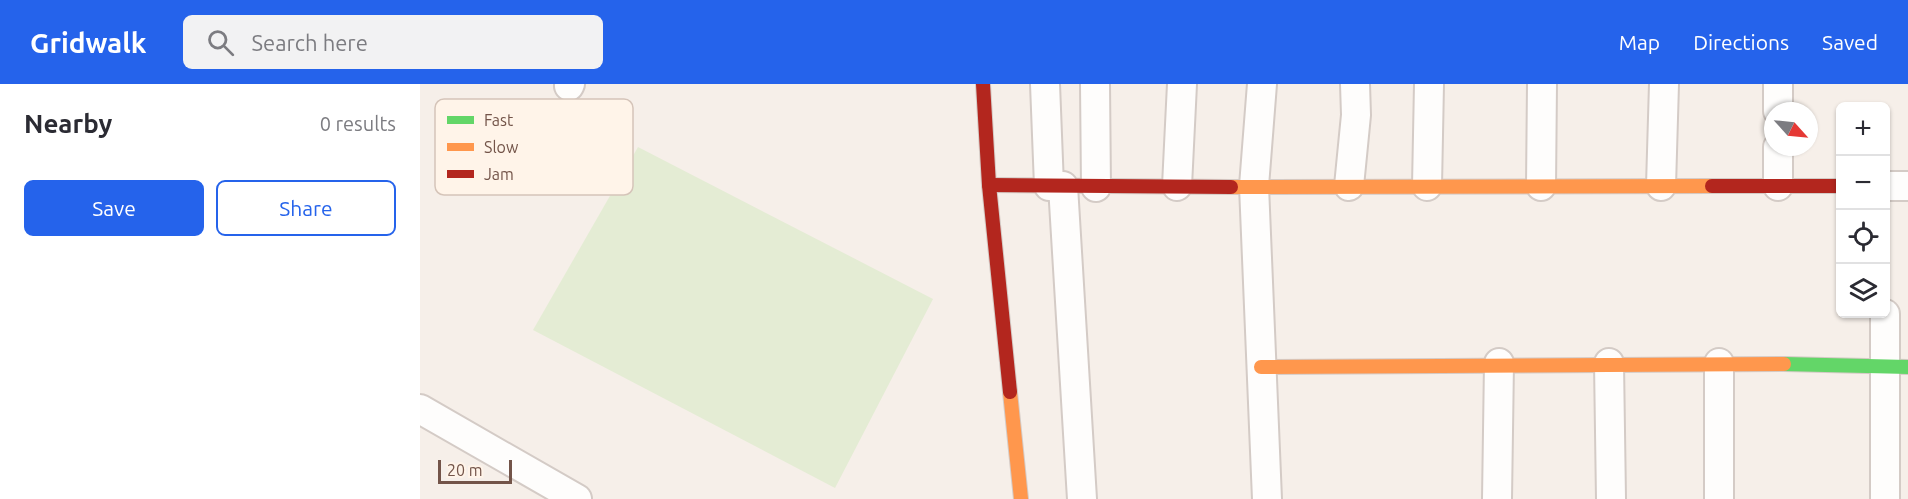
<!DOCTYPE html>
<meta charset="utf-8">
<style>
:root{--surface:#fff;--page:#f2f2f3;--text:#2b2b33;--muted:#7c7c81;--line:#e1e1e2;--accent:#2563eb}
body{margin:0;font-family:Ubuntu,sans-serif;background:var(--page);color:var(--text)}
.controls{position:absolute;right:18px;top:18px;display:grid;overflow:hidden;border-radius:9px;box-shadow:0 2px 4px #0004}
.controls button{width:54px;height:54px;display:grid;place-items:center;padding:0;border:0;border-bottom:2px solid var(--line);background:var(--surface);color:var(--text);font:30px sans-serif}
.compass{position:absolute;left:1344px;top:18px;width:54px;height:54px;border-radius:50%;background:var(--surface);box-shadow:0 2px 4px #0004;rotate:117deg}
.scale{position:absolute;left:18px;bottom:15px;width:74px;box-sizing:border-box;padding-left:6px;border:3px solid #735449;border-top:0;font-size:16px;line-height:21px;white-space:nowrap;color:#735449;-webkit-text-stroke:4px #fff4e9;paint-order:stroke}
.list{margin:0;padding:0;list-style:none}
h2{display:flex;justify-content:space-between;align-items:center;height:78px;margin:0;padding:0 24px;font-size:26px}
h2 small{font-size:20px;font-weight:400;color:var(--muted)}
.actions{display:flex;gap:12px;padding:18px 24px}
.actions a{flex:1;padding:14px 0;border:2px solid var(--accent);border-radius:9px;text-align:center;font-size:21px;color:var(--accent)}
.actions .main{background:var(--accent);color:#fff}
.icon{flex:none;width:33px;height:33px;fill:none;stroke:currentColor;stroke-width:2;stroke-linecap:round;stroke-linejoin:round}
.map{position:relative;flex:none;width:1488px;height:415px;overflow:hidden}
header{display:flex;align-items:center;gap:36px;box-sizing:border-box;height:84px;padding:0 30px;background:var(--accent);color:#fff}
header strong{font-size:28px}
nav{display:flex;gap:33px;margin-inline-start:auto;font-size:21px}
.search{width:420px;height:54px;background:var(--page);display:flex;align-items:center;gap:15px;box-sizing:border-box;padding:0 21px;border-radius:9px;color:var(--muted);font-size:22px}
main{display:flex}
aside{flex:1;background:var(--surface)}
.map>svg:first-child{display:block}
</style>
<header>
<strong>Gridwalk</strong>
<div class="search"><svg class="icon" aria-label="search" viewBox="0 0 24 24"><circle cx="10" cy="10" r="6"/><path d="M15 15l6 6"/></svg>Search here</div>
<nav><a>Map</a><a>Directions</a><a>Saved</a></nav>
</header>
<main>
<aside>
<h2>Nearby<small>0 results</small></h2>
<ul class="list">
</ul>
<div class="actions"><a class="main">Save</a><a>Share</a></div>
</aside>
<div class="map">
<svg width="1488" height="415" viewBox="0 0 1488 415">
<rect width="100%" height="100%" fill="#f6efe9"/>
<!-- green -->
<polygon fill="#e4ecd4" points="218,63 513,215 415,404 113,246"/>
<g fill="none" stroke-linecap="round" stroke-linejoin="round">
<!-- street casing -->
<g stroke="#d4cbc6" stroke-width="32">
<g id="street">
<polyline points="625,0 629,102"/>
<polyline points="675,0 676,103"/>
<polyline points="842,0 834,102 847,415"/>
<polyline points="1358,0 1358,27"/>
<polyline points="149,2 150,0"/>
<polyline points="1358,63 1358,102"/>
<polyline points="643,102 662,415"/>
<polyline points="757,102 762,0"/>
<polyline points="929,102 936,31 935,0"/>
<polyline points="1007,102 1009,0"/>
<polyline points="1121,102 1122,0"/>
<polyline points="1241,102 1244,0"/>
<polyline points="1466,102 1488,102"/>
<polyline points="1465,230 1465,415"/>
<polyline points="1189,279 1191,415"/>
<polyline points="0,325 157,415"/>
<polyline points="1077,415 1079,279"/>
<polyline points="1299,415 1299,279"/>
</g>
</g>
<!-- fast casing -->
<g stroke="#d5cbc6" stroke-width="16">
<polyline id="fast" points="1364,280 1488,283"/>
</g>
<!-- slow casing -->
<g stroke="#d5cbc6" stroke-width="16">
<g id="slow">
<polyline points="811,103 1292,102"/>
<polyline points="841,283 1364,280"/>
<polyline points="590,308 601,415"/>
</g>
</g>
<!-- jam casing -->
<g stroke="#d5cbc6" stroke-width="16">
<g id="jam">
<polyline points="563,0 569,101 590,308"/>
<polyline points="569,101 811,103"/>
<polyline points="1292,102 1420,102"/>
</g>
</g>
<!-- street -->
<use href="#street" stroke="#fefdfc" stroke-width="28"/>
<!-- fast -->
<use href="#fast" stroke="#63d668" stroke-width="14"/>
<!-- slow -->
<use href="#slow" stroke="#ff974d" stroke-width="14"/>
<!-- jam -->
<use href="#jam" stroke="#b3261e" stroke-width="14"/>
</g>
<!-- legend -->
<rect x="15" y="15" width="198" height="96" rx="9" fill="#fff4e9" stroke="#d5c4b9" stroke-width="1.5"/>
<rect x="27" y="32" width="27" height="8" fill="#63d668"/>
<rect x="27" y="59" width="27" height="8" fill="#ff974d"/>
<rect x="27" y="86" width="27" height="8" fill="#b3261e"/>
<g font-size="16" fill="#735449">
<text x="64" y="42">Fast</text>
<text x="64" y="69">Slow</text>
<text x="64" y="96">Jam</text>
</g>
</svg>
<div class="controls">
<button>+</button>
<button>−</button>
<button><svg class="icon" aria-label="locate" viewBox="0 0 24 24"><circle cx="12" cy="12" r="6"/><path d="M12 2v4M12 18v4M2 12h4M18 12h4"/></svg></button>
<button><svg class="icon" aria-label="layers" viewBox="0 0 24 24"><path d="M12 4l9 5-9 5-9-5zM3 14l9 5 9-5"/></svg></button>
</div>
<svg class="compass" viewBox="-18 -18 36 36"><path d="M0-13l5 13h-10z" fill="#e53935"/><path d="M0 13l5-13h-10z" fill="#7c7c81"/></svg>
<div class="scale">20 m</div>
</div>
</main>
